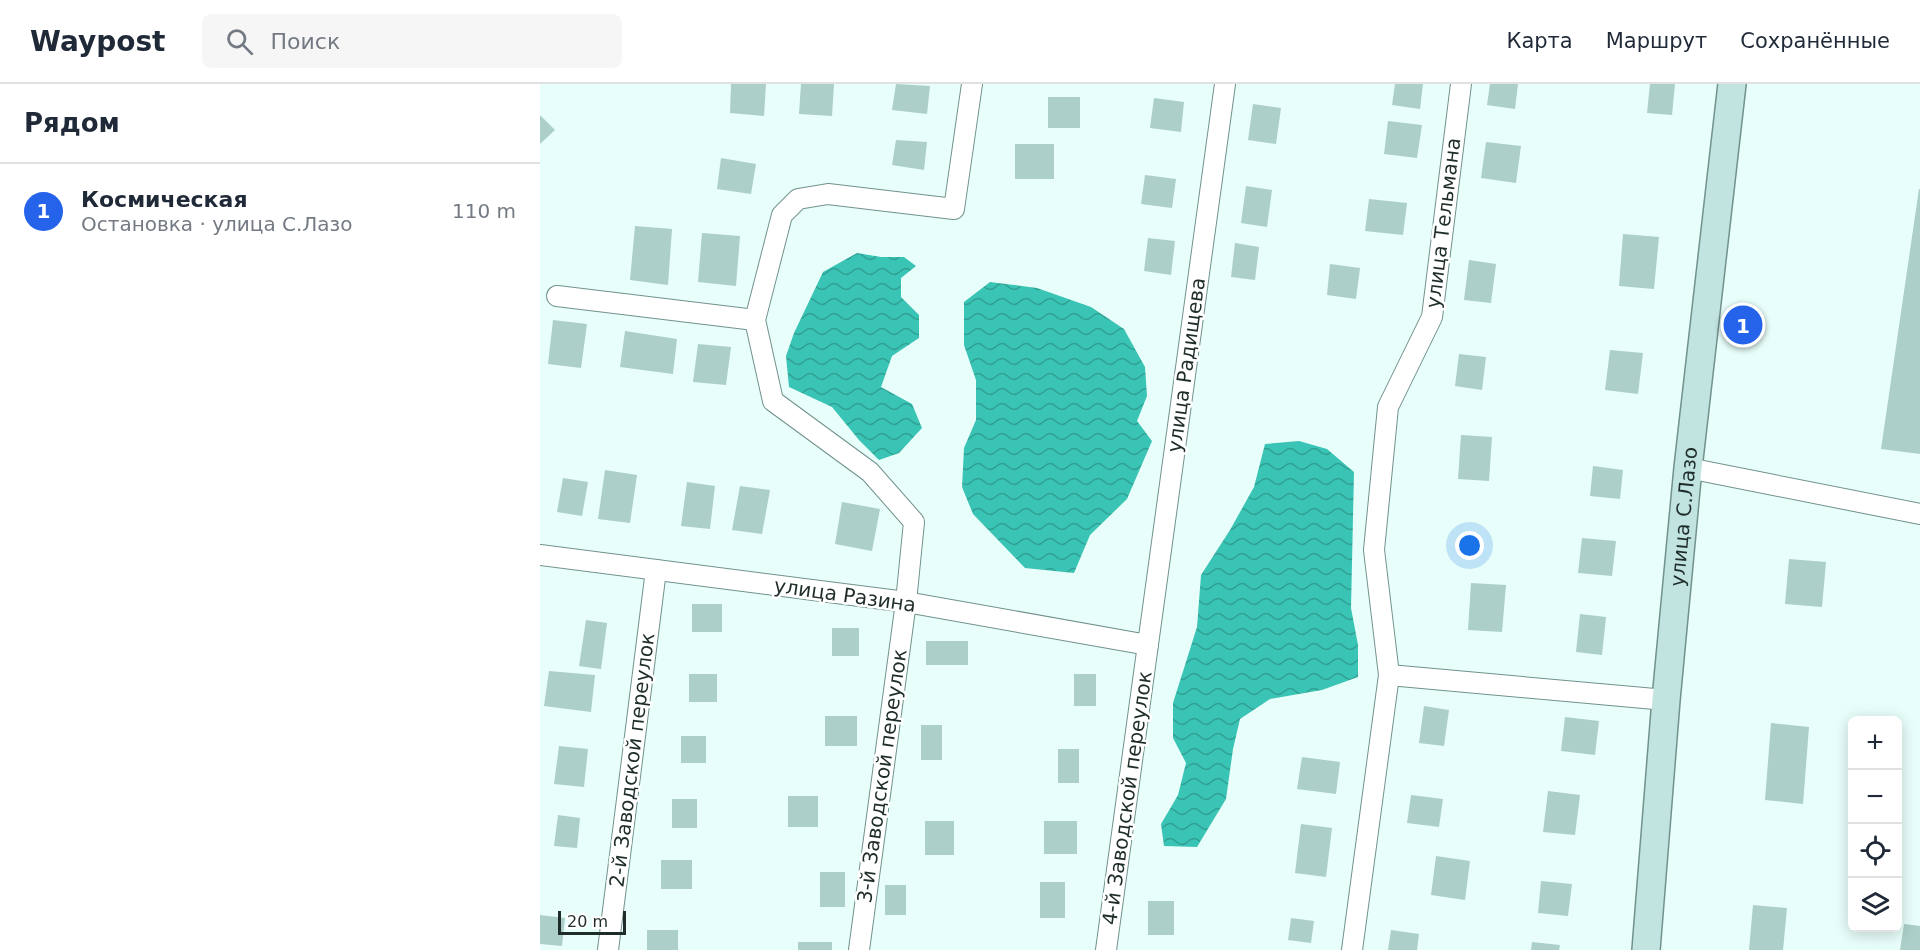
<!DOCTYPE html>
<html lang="ru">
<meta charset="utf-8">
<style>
:root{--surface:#fff;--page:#f6f6f7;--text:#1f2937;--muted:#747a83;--line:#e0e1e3;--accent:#2563eb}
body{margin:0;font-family:"DejaVu Sans",sans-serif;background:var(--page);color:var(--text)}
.controls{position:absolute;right:18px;bottom:18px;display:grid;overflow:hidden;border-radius:9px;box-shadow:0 3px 15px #0003}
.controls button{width:54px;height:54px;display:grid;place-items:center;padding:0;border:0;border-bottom:2px solid var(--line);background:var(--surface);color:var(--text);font:30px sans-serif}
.scale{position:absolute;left:18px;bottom:15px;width:68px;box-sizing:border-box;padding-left:6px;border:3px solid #1f2d2a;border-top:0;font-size:16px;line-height:21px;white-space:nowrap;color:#1f2d2a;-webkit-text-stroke:4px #fff;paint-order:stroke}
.you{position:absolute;left:930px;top:462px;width:21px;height:21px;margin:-15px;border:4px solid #fff;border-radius:50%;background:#1a73e8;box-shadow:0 0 0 9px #1a73e833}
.badge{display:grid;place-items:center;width:39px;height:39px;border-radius:50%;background:var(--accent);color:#fff;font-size:20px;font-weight:700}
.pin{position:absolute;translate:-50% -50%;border:3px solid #fff;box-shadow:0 2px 6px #0006}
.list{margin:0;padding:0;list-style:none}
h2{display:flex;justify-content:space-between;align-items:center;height:78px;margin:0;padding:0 24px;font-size:26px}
h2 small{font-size:20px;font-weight:400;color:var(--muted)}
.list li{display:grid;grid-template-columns:39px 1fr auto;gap:18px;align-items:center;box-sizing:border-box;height:96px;padding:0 24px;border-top:2px solid var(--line)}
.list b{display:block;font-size:22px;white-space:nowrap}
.list p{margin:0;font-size:20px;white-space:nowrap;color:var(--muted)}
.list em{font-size:20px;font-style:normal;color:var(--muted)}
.icon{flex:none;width:33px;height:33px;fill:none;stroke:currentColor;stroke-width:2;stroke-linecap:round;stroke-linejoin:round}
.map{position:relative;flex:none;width:1380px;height:866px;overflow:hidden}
header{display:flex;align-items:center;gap:36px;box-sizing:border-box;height:84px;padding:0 30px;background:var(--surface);border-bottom:2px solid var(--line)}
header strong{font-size:28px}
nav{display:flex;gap:33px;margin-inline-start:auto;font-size:21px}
.search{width:420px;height:54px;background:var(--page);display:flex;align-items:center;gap:15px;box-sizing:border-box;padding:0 21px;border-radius:9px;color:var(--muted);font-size:22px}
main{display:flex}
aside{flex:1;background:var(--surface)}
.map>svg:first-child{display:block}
</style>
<header>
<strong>Waypost</strong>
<div class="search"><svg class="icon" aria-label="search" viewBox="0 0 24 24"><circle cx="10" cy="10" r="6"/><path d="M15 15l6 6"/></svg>Поиск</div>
<nav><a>Карта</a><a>Маршрут</a><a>Сохранённые</a></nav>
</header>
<main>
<aside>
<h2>Рядом<small></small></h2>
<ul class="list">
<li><span class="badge">1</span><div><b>Космическая</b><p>Остановка · улица С.Лазо</p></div><em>110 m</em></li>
</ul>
</aside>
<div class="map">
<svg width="1380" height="866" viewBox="0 0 1380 866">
<defs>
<pattern id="water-waves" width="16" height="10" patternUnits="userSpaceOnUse" patternTransform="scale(1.5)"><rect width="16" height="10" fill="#3ac4b5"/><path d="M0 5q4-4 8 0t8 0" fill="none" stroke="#30a093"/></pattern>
</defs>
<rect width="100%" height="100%" fill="#e8fefa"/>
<!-- water -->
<g fill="url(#water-waves)">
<polygon points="317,169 341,173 364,173 376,182 361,194 361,213 379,231 379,254 352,272 341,303 372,320 382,344 359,369 339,376 319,356 292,323 249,303 246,272 254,249 283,188"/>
<polygon points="450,198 497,204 551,223 584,245 605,283 607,312 597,337 612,357 587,415 550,451 534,489 485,484 433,430 422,403 424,364 436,336 436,296 424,261 424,218"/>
<polygon points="759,357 787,365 814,388 811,524 818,561 818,593 782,606 730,615 700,635 693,665 686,715 657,763 624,762 621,740 638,711 646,679 633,654 633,619 657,543 661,491 690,446 714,403 725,360"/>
</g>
<!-- building -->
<g fill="#accfc9">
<polygon points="191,0 226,0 224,32 190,29"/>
<polygon points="261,0 294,0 292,32 259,30"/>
<polygon points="356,0 390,2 387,30 352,26"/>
<polygon points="855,0 883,0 880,25 852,21"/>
<polygon points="950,0 978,0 975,25 947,21"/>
<polygon points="1110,0 1135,0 1132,31 1107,29"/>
<rect x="508" y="13" width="32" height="31"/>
<polygon points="614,14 644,18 641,48 610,44"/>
<polygon points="713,20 741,24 736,60 708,56"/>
<polygon points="0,31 15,46 0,60"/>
<polygon points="848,37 882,41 877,74 844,70"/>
<polygon points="356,56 387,58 384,86 352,81"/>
<polygon points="946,58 981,62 976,99 941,94"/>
<rect x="475" y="60" width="39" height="35"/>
<polygon points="181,74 216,80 211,110 177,105"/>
<polygon points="605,91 636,95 632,124 601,120"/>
<polygon points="706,102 732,106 727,143 701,139"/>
<polygon points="1379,105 1380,105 1380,370 1341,365"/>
<polygon points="829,115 867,119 863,151 825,147"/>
<polygon points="95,142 132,145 128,201 90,196"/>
<polygon points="162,149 200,152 196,202 158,198"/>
<polygon points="1083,150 1119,153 1114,205 1079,202"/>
<polygon points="608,154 635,157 631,191 604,187"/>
<polygon points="695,159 719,163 715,196 691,193"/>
<polygon points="929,176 956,180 951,219 924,216"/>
<polygon points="790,180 820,184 816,215 787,211"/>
<polygon points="13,236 47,240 41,284 8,280"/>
<polygon points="85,247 137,255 133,290 80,283"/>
<polygon points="158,260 191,263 186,301 153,298"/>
<polygon points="1070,266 1103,269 1098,310 1065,306"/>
<polygon points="919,270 946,273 942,306 915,302"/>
<polygon points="921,351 952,353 949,397 918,395"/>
<polygon points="1053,382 1083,386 1080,415 1050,412"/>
<polygon points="65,386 97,391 90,439 58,435"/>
<polygon points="23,394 48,398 42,432 17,428"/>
<polygon points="147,398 175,402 170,445 141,442"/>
<polygon points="200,402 230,406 222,450 192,446"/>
<polygon points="302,418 340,425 332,467 295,460"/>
<polygon points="1042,454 1076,457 1072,492 1038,489"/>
<polygon points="1249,475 1286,478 1282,523 1245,520"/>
<polygon points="931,499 966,501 962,548 928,546"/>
<rect x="152" y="520" width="30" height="28"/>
<polygon points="1040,530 1066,533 1062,571 1036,568"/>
<polygon points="46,536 67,539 61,585 39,582"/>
<rect x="292" y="544" width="27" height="28"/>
<rect x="386" y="557" width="42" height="24"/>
<polygon points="9,587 55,591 51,628 4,622"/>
<rect x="149" y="590" width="28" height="28"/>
<rect x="534" y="590" width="22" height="32"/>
<polygon points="884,622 909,626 904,662 879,659"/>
<rect x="285" y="632" width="32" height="30"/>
<polygon points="1025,633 1059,637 1055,671 1021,667"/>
<polygon points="1231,639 1269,643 1263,720 1225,716"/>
<rect x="381" y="641" width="21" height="35"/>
<rect x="141" y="652" width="25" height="27"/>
<polygon points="19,662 48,665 44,703 14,700"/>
<rect x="518" y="665" width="21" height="34"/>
<polygon points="762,673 800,678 796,710 757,705"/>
<polygon points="1008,707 1040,711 1035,751 1003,748"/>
<polygon points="871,711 903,715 899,743 867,739"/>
<rect x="248" y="712" width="30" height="31"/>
<rect x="132" y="715" width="25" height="29"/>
<polygon points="18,731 40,734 37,764 14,762"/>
<rect x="385" y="737" width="29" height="34"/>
<rect x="504" y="737" width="33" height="33"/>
<polygon points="761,740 792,744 786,793 755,789"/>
<polygon points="896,772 930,777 925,816 891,811"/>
<rect x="121" y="776" width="31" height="29"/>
<rect x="280" y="788" width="25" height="35"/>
<polygon points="1001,797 1032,800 1028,832 998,829"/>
<rect x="500" y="798" width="25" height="36"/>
<rect x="345" y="801" width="21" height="30"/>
<rect x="608" y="817" width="26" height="34"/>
<polygon points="1213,821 1247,824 1243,866 1209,866"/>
<polygon points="0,831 25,834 22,862 0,860"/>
<polygon points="751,834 774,837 771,859 748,856"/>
<polygon points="1364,840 1380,842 1380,866 1360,866"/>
<rect x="107" y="846" width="31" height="20"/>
<polygon points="851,846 879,850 877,866 848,866"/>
<rect x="258" y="858" width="34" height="8"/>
<polygon points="992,858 1020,861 1019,866 991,866"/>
</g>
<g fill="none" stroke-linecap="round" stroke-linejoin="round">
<!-- street casing -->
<g stroke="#71928d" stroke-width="22">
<g id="street">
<polyline points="17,212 215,236"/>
<polyline points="1148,384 1380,430"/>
<polyline points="0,471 366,518 608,561"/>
<polyline points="849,591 834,466 848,323 892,233 921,0"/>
<polyline points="68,866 116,486"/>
<polyline points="319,866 366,518 374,438 330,388 233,317 215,236 242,131 258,115 288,110 414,125 432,0"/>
<polyline points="566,866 685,0"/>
<polyline points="812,866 849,591 1126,616"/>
</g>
</g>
<!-- secondary casing -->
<g stroke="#71928d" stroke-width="30">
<g id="secondary">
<path id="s1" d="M1106 866 1126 616 1148 384 1192 0"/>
</g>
</g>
<!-- street -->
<use href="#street" stroke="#fff" stroke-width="20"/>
<!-- secondary -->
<use href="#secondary" stroke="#c1e4e0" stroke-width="27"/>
</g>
<g text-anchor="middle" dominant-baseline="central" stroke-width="5" stroke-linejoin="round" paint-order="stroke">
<!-- street labels -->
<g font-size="20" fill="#1f2d2a" stroke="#fff">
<text transform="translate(903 139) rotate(-83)">улица Тельмана</text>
<text transform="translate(646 281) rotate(-82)">улица Радищева</text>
<text stroke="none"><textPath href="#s1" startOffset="435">улица С.Лазо</textPath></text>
<text transform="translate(305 511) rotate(8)">улица Разина</text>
<text transform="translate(92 676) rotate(-83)">2-й Заводской переулок</text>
<text transform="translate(342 692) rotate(-82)">3-й Заводской переулок</text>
<text transform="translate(587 714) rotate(-82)">4-й Заводской переулок</text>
</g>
</g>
</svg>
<div class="controls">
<button>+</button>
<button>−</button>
<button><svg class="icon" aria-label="locate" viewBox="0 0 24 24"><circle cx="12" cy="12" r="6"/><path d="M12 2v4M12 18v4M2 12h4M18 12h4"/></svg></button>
<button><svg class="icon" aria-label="layers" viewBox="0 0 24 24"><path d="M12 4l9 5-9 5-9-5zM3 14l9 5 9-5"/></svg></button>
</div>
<div class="scale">20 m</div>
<div class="you"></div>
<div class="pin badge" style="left:1203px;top:241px">1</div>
</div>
</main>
